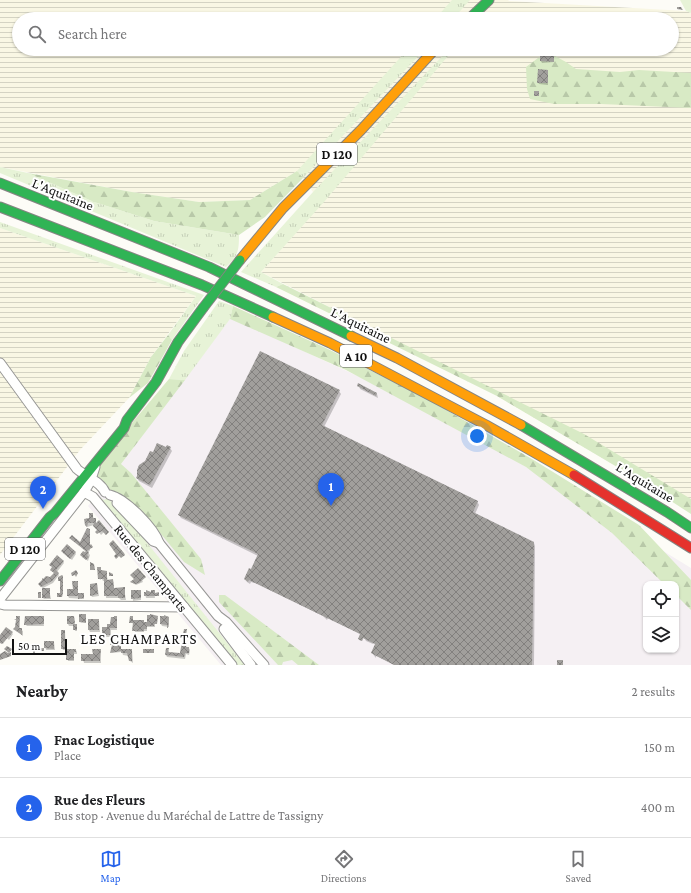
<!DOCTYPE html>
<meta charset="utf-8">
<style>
:root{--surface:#fff;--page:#f2f2f2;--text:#202124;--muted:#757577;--line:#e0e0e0;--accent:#2563eb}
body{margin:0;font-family:"Crimson Pro",serif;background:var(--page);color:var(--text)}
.controls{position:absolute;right:12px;bottom:12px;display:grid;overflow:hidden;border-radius:8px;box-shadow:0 1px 3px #0004}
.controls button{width:36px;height:36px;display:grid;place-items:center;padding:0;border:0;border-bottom:1px solid var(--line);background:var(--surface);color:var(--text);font:20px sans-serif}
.scale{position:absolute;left:12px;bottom:10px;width:55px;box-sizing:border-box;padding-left:4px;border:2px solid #111;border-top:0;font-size:11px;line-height:14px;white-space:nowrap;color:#111;-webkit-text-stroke:3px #fff;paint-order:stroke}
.you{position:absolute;left:477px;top:436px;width:14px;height:14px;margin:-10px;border:3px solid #fff;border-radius:50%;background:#1a73e8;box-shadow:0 0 0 6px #1a73e833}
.badge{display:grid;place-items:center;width:26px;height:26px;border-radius:50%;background:var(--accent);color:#fff;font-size:13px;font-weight:700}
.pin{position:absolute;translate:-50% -33px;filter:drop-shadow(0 1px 2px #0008)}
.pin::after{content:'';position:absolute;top:21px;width:14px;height:12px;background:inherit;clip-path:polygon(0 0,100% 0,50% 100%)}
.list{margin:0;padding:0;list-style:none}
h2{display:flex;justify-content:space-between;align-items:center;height:52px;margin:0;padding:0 16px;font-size:17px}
h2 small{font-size:13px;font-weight:400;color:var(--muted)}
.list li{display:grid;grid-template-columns:26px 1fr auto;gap:12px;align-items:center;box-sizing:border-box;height:60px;padding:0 16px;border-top:1px solid var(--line)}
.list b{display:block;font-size:15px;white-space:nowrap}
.list p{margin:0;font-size:13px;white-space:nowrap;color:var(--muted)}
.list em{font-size:13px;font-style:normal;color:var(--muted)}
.icon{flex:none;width:22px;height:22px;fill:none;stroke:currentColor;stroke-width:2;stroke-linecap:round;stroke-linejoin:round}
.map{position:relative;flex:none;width:691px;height:665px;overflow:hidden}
.search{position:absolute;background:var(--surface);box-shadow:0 1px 3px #0004;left:12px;right:12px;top:12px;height:44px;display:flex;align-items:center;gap:10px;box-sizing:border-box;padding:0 14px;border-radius:22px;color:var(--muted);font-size:15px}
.sheet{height:172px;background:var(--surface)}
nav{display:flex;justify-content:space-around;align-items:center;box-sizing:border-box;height:56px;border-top:1px solid var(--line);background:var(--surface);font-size:11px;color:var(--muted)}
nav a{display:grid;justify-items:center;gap:2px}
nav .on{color:var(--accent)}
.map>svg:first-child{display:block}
</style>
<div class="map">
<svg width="691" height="665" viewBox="0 0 691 665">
<defs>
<pattern id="farmland-rules" width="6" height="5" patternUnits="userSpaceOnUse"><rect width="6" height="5" fill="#f9f7e4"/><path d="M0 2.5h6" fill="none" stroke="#d4d3c3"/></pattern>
<pattern id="grass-tufts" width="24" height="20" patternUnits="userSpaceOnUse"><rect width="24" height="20" fill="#e7f3d7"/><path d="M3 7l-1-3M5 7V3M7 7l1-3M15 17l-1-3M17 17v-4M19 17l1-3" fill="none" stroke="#c5cfb8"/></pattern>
<pattern id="forest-firs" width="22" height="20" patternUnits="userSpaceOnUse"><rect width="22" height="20" fill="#d8eac5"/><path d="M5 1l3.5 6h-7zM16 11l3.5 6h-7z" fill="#b8c8a8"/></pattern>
<pattern id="building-cross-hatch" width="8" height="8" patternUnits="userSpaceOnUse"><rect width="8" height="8" fill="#a19f9c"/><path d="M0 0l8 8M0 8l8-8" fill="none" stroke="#82807e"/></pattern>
</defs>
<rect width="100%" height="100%" fill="#fdfcf7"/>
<!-- industrial -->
<path fill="#f5f0f3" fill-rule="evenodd" d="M234 313 262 332 438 413 691 568V665H221L88 506 121 464ZM646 584H676V650H646Z"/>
<!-- farmland -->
<g fill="url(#farmland-rules)" fill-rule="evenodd">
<path d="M0 0H508L509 1 686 11 691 13V510L453 370 261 272 323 202 313 192 297 171 250 200 199 202 132 192 0 167ZM19 19H672V49H19Z"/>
<polygon points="0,228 196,296 151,357 129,398 80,450 0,555"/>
</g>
<!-- grass -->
<g fill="url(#grass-tufts)">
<polygon points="452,0 470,0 453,19 435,19"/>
<polygon points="680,0 691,0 691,13 686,11"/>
<polygon points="408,49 425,49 303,178 297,171"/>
<polygon points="449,49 454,49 324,202 261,272 283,284 276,287 241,272 313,192"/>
<path d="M0 167 28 173 94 202 154 221 239 235C239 251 238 256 226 267L0 173Z"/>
<polygon points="0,222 204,295 172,340 168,335 196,296 0,228"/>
<polygon points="219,301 233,306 230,319 185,380 169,379 184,351"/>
<polygon points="100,497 104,500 107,498 120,509 245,665 236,665 100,498"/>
</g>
<!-- forest -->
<g fill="url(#forest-firs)">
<polygon points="553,55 566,62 576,69 620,72 639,70 691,73 691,108 601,104 554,104 530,99 527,89 526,67 538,58"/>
<polygon points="297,171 303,178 265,217 239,235 154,221 94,202 28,173 132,192 199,202 250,200"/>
<polygon points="283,284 584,434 691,499 691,514 634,477 497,396 276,287"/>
<polygon points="233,306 328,349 427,399 532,459 639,525 691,580 691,610 676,595 676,584 664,584 612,533 526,467 346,370 230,319"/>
<polygon points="168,335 172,340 148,383 129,398 151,357"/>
<polygon points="169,379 185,380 121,464 131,473 201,559 205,575 184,562 142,511 104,486 98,477 98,468 131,424"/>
<polygon points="219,595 225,595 319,665 298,665 292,660 283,662 282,665 278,665 219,602"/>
</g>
<!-- shadow -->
<g fill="#0003">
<polygon points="554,55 554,62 542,63 541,61"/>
<polygon points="547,71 548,85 539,84 538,82"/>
<polygon points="359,385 377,394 378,398 360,389"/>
<polygon points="339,391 341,394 324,427 477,501 479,505 475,514 534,543 535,546 534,665 395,665 376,656 376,658 372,653 376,644 374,643 373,644 366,641 364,637 362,641 359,640 361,634 328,618 327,620 323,616 254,582 254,583 251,582 250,584 247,582 245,579 251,571 258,556 181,518 179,515"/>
<polygon points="170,448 172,451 152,488 139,481 137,478 153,454"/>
<polygon points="92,514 96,524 107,532 108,533 106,535 104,532 101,535 94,525 87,527 86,524 90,519"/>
<polygon points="90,532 90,550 88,553 90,555 88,561 82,557 86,552 71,538 80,543"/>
<polygon points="75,552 76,554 72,560 63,553"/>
<polygon points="63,561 64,563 57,572 59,575 53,583 43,588 40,586 55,573 52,567"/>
<polygon points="98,568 100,571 106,572 108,581 113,580 114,589 124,588 126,600 121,600 119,598 106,598 105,581 103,581 101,577 101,580 99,579"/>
<polygon points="142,580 143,582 136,585 131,582"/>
<polygon points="77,582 78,594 84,594 84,599 69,598 68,596 74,590"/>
<polygon points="97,584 99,596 92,597 91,595"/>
<polygon points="49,589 51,599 44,599 43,598"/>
<polygon points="132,591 141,593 141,600 133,601"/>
<polygon points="154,591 155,598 146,598 145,593 152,594"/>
<polygon points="19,617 20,629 23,631 23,636 15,629"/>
<polygon points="43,617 44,626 27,626 25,624"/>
<polygon points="116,617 117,630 111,630 111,637 104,637 103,635"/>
<polygon points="157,617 157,624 155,624 155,627 147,627 147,631 144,631 144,632 135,632 132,621 148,623"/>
<polygon points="169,618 169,627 162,626 161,624"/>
<polygon points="74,619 75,625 77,627 77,631 75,631 74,626 69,626 68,624"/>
<polygon points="99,620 100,632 90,632 89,630"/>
<polygon points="186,630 185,643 187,643 186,648 189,648 190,650 189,655 186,654 185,659 167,657 166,655 167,649 169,651 169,653 181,654"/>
<polygon points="65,631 66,650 76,650 77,652 77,654 74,654 74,661 68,661 67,650 63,650 62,648"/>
<polygon points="12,633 13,634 9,640 7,638 3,644 0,642 0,637"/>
<polygon points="45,642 54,642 55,650 46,650"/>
<polygon points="121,643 121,650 132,650 133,663 130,661 129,656 123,655 122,652 111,653"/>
<polygon points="100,650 101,663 84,663 82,655 94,655"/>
</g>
<!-- building -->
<g fill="url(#building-cross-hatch)">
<polygon points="677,7 681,7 683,10 677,9"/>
<polygon points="540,52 554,54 554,62 540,61"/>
<polygon points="538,69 548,70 548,83 537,83"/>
<rect x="534" y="91" width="5" height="5"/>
<polygon points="260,351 340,390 322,425 478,501 473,512 534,542 532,665 394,665 371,653 375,644 363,638 362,641 358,639 360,634 249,580 248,582 244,579 249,568 251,569 258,554 178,515"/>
<polygon points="358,383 377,393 376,396 357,386"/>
<polygon points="157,443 166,447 167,445 171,447 150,485 136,478 137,476 137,470 139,465 145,461 150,451 153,452"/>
<polygon points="89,513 93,513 93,518 96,518 96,523 99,520 109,532 106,535 102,531 97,534 95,532 97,530 93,526 94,523 88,523 87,527 85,525 84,519 89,518"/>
<polygon points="87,528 90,529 90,545 91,544 93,547 87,551 89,553 87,555 89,557 86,560 80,555 83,551 85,552 86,551 69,538 72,535 80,542"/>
<polygon points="113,540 124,553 125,555 121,558 119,556 116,559 114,556 116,554 109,544"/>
<polygon points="67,544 76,552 70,559 61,551"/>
<polygon points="57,555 64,561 56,570 59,573 52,581 41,587 38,584 42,580 42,578 43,579 46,576 50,577 54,573 50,570 52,567 49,565"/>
<polygon points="90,562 94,564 95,570 90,570"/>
<polygon points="97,567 101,567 101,570 107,571 107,580 113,579 114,588 125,587 125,598 118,598 118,596 104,596 104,579 98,579"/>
<polygon points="138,568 146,577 139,583 135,584 130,582 134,579 130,575"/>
<polygon points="76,570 78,573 76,577 75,575 72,576 71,573"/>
<polygon points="109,572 113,574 113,576 109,576"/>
<polygon points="62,575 63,576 63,593 62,597 57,597 57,593 60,593 60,581 58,581 58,577"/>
<polygon points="72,581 78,581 78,593 84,593 84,598 78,599 78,596 67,596 67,589 73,589"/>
<polygon points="97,583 98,594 90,596 90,584"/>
<rect x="42" y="588" width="8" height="10"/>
<polygon points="131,590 141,590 141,598 131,599"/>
<polygon points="146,590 151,592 151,590 155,590 155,593 159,592 159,596 144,596 144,592 146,592"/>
<rect x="38" y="592" width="3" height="6"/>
<polygon points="79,614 86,614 86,623 79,622"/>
<polygon points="150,614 158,616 157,624 154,624 154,626 147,626 147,629 144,629 144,631 132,631 133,623 129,623 130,616 133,616 133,620 144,620 144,622 147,622 147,615 150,615"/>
<polygon points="164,615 169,617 168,628 167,628 167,625 160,624 160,616 164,616"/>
<polygon points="16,616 20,616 19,628 22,628 22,635 13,629 15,627 16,620 14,619 16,619"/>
<polygon points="25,616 44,616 44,624 24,625"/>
<polygon points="67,616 74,616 75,623 73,624 77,624 77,630 73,630 73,624 67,624"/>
<polygon points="114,616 117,616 117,628 110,628 110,635 102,635 102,627 107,627 107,624 110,624 111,617 114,617"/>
<rect x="88" y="619" width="11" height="11"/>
<polygon points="6,627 13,632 2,644 0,643 0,635"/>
<polygon points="184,629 187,629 185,642 187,642 186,647 189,647 189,653 185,653 184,657 165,655 166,648 169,648 168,652 180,653"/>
<rect x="61" y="630" width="4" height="19"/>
<polygon points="44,641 54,641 54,649 44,648"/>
<polygon points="110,642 112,642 112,645 116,645 116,642 121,642 121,649 132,649 132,661 129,661 127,653 121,653 121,651 110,653 112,645 110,645"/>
<polygon points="7,646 12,649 9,653 4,649"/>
<polygon points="44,648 44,651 35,651 35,653 33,654 33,649"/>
<polygon points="66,649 76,649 76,652 74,652 74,660 66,660"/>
<polygon points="92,649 101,649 100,661 81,661 81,654 93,654"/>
<rect x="143" y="649" width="11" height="4"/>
<polygon points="5,651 8,653 11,652 11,656 0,660 0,654"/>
<rect x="557" y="660" width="6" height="5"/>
</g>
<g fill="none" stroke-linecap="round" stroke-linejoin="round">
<!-- street casing -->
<g stroke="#979795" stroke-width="11">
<g id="street">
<path d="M0 363 77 469C86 477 100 481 105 492"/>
<polyline points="84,492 93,497 232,665"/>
<path d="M110 495C126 499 154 528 159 543L218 616 226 622 264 665"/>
<polyline points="117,503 153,541 159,543"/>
<polyline points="0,599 84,492 90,482 95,467"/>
<polyline points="0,604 5,605 184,607"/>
<polyline points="224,629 251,665"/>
</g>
</g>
<!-- fast casing -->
<g stroke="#858482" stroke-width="11">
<g id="fast">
<polyline points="469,19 489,0"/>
<polyline points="0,183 209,267 351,336"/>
<polyline points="0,207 202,285 273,317"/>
<polyline points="521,425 667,512 691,528"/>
<polyline points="0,581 50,517 55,513 124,428 127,420 156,382 178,342 203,308"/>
</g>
</g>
<!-- slow casing -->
<g stroke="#858482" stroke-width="11">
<g id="slow">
<polyline points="240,260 283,208 361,130 435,49"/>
<polyline points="273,317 330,343 486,425 574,475"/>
<polyline points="351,336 397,358 521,425"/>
</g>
</g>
<!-- jam casing -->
<g stroke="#858482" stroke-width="11">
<polyline id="jam" points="574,475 691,548"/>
</g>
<!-- street -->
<use href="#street" stroke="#fffffe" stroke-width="9"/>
<!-- fast -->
<use href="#fast" stroke="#30b455" stroke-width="9"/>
<!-- slow -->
<use href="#slow" stroke="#ff9f0a" stroke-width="9"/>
<!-- jam -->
<use href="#jam" stroke="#e5322d" stroke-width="9"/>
<!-- fast-bridge casing -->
<g stroke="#858482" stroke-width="11" stroke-linecap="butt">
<polyline id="fast-bridge" points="203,308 240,260"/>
</g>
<!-- fast-bridge -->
<use href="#fast-bridge" stroke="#30b455" stroke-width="9"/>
</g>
<g text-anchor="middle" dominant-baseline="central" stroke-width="4" stroke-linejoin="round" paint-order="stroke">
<!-- shield labels -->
<g fill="#fff" stroke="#585858" stroke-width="1">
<rect x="317" y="143" width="40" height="22" rx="3"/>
<rect x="340" y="345" width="32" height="22" rx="3"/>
<rect x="5" y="538" width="40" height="22" rx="3"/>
</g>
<g font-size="13" font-weight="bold" fill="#111">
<text x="337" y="154">D 120</text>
<text x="356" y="356">A 10</text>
<text x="25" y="549">D 120</text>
</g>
<!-- street labels -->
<g font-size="14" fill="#111" stroke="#fff">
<text transform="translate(63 194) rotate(22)">L'Aquitaine</text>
<text transform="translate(361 325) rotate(26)">L'Aquitaine</text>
<text transform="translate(645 482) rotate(31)">L'Aquitaine</text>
<text transform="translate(151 568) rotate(51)">Rue des Champarts</text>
</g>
<!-- neighbourhood labels -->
<g font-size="15" letter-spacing="1" fill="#111" stroke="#fff">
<text x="139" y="639">LES CHAMPARTS</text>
</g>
</g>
</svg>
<div class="controls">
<button><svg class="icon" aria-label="locate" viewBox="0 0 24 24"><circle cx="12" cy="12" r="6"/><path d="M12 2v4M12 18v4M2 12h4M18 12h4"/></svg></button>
<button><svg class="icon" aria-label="layers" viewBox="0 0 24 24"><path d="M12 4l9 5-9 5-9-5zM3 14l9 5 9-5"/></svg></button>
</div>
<div class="scale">50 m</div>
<div class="you"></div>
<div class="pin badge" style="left:331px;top:506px">1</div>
<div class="pin badge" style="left:43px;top:509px">2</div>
<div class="search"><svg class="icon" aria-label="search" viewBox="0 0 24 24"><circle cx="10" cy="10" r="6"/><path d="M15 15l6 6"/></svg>Search here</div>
</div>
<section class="sheet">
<h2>Nearby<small>2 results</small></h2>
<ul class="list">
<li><span class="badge">1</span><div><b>Fnac Logistique</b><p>Place</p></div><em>150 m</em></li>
<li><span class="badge">2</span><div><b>Rue des Fleurs</b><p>Bus stop · Avenue du Maréchal de Lattre de Tassigny</p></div><em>400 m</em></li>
</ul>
</section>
<nav>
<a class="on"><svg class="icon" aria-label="map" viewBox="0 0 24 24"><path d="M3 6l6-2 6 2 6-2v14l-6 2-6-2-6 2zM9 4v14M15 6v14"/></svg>Map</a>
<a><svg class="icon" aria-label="directions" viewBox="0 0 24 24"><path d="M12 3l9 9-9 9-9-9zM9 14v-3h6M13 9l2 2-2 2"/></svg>Directions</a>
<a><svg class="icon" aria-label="saved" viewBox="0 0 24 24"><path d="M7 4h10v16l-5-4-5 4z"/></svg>Saved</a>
</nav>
